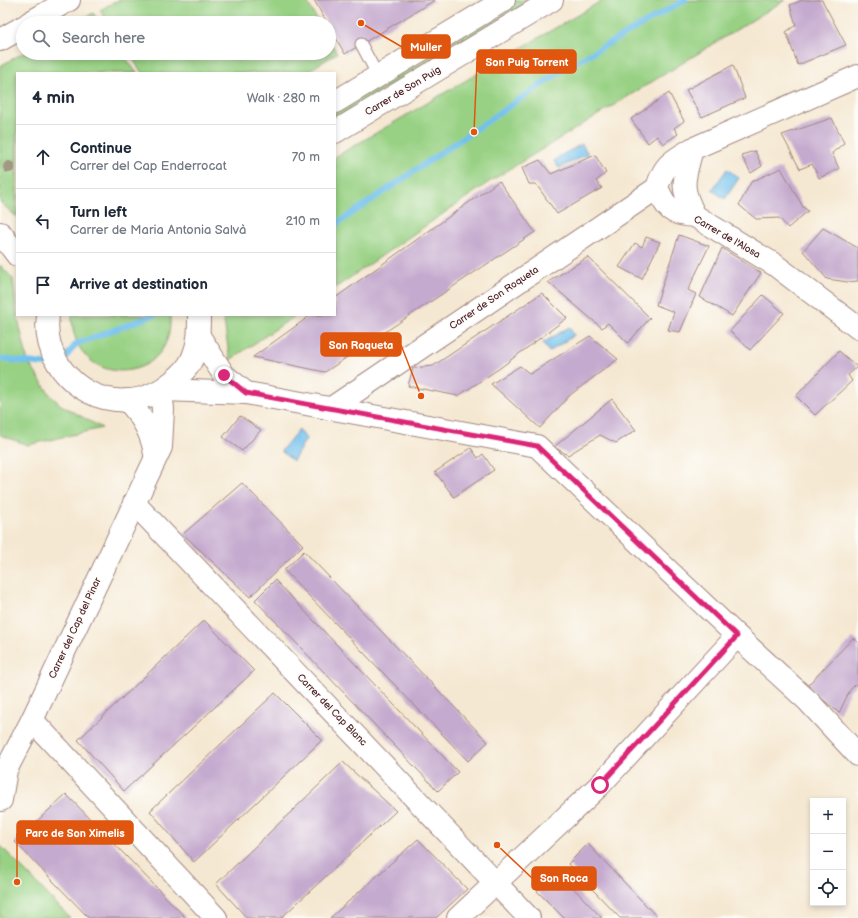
<!DOCTYPE html>
<meta charset="utf-8">
<style>
:root{--surface:#fff;--page:#f6f6f7;--text:#1f2937;--muted:#747a83;--line:#e0e1e3}
body{margin:0;font-family:"Balsamiq Sans",sans-serif;background:var(--page);color:var(--text)}
.controls{position:absolute;right:12px;bottom:12px;display:grid;overflow:hidden;border-radius:0px;box-shadow:0 2px 6px #0003}
.controls button{width:36px;height:36px;display:grid;place-items:center;padding:0;border:0;border-bottom:1px solid var(--line);background:var(--surface);color:var(--text);font:20px sans-serif}
.stop{position:absolute;width:12px;height:12px;margin:-9px;border:3px solid #db2777;border-radius:50%;background:#fff}
.stop.end{background:#db2777;border-color:#fff;box-shadow:0 1px 4px #0008}
.list{margin:0;padding:0;list-style:none}
h2{display:flex;justify-content:space-between;align-items:center;height:52px;margin:0;padding:0 16px;font-size:17px}
h2 small{font-size:13px;font-weight:400;color:var(--muted)}
.list li{display:grid;grid-template-columns:26px 1fr auto;gap:12px;align-items:center;box-sizing:border-box;height:64px;padding:0 16px;border-top:1px solid var(--line)}
.list b{display:block;font-size:15px;white-space:nowrap}
.list p{margin:0;font-size:13px;white-space:nowrap;color:var(--muted)}
.list em{font-size:13px;font-style:normal;color:var(--muted)}
.icon{flex:none;width:22px;height:22px;fill:none;stroke:currentColor;stroke-width:2;stroke-linecap:round;stroke-linejoin:round}
.map{position:relative;flex:none;width:858px;height:918px;overflow:hidden}
.search{position:absolute;background:var(--surface);box-shadow:0 2px 6px #0003;left:16px;top:16px;width:320px;height:44px;display:flex;align-items:center;gap:10px;box-sizing:border-box;padding:0 14px;border-radius:22px;color:var(--muted);font-size:15px}
.panel{position:absolute;background:var(--surface);box-shadow:0 2px 6px #0003;left:16px;top:72px;width:320px;height:244px;border-radius:0px}
.map>svg:first-child{display:block}
</style>
<div class="map">
<svg width="858" height="918" viewBox="0 0 858 918">
<rect width="100%" height="100%" fill="#fdfcf7"/>
<filter id="ink" filterUnits="userSpaceOnUse"><feTurbulence type="fractalNoise" baseFrequency=".025" numOctaves="2"/><feDisplacementMap in="SourceGraphic" scale="8" xChannelSelector="R" yChannelSelector="G"/><feConvolveMatrix kernelMatrix="1 2 1 2 8 2 1 2 1" color-interpolation-filters="sRGB"/></filter>
<filter id="wash" filterUnits="userSpaceOnUse"><feTurbulence type="fractalNoise" baseFrequency=".012" numOctaves="4" result="noise"/><feDisplacementMap in="SourceGraphic" scale="16" xChannelSelector="R" yChannelSelector="G"/><feGaussianBlur stdDeviation="0.9" result="paint"/><feColorMatrix in="noise" values="0 0 0 0 0 0 0 0 0 0 0 0 0 0 0 0 0 1.4 0 .05"/><feComposite in="paint" operator="in"/></filter>
<g filter="url(#wash)">
<rect width="100%" height="100%" fill="#f5e8d2"/>
<!-- green -->
<g fill="#98d184" stroke="#717858">
<polygon points="118,0 306,0 319,23 109,23 100,10"/>
<polygon points="518,0 532,0 335,119 335,112"/>
<polygon points="603,0 785,0 492,180 335,288 335,157"/>
<polygon points="93,13 100,23 75,23"/>
<polygon points="329,40 337,53 305,73 142,73 129,53 329,53"/>
<polygon points="23,53 122,53 137,73 17,73 17,217 0,202 0,66"/>
<polygon points="0,265 13,279 17,315 28,362 51,396 61,405 102,428 28,445 0,435"/>
<path d="M72 315H170C176 386 71 393 72 315Z"/>
<polygon points="223,315 296,315 230,360"/>
<polygon points="0,845 70,918 0,918"/>
</g>
<!-- water -->
<g fill="#72c1ed" stroke="#5e708c">
<polygon points="582,144 588,154 559,168 554,161 558,158 558,157"/>
<polygon points="727,169 739,178 725,199 712,190"/>
<polygon points="569,327 574,335 549,352 543,343"/>
<polygon points="299,429 306,439 293,461 281,451"/>
</g>
<g fill="none" stroke-linecap="round" stroke-linejoin="round">
<!-- stream -->
<g stroke="#72c1ed" stroke-width="6">
<polyline points="335,225 564,69 685,0"/>
<polyline points="0,359 54,365"/>
<polyline points="62,362 76,344 154,315"/>
</g>
</g>
<g id="blocks">
<!-- building -->
<g fill="#c5aacf">
<polygon points="314,0 435,0 345,54 329,26 329,23 327,23"/>
<polygon points="803,0 822,0 846,45 798,65 786,32 796,25 790,5"/>
<polygon points="733,65 745,98 702,117 686,90"/>
<polygon points="669,93 684,121 674,128 678,134 663,144 657,136 648,143 631,119"/>
<polygon points="832,118 844,143 832,153 839,169 819,178 812,164 800,169 782,135"/>
<polygon points="755,151 762,166 751,173 741,155"/>
<polygon points="595,155 606,173 596,181 602,188 557,214 536,184 529,184 522,168 540,160 551,174"/>
<polygon points="781,168 803,207 808,211 788,228 779,218 756,219 739,205 751,182"/>
<polygon points="499,181 535,232 325,372 253,357 311,315 335,315 335,298"/>
<polygon points="823,228 858,248 858,281 848,282 827,279 803,251"/>
<polygon points="679,235 709,246 688,290 696,294 680,332 668,330 674,312 656,305"/>
<polygon points="646,237 660,242 642,279 619,267 635,243 642,247"/>
<polygon points="722,248 761,273 732,316 700,297"/>
<polygon points="588,257 650,318 628,343 608,323 602,328 548,282"/>
<polygon points="542,293 567,318 500,368 458,396 408,386 413,368 433,366"/>
<polygon points="763,295 784,313 750,350 730,331"/>
<polygon points="590,336 618,359 570,395 540,428 491,384 520,366 530,374"/>
<polygon points="839,351 857,367 848,375 852,381 815,415 796,396"/>
<polygon points="612,399 636,430 616,443 600,435 568,455 554,447"/>
<polygon points="240,416 261,430 242,451 223,437"/>
<polygon points="471,448 478,458 483,454 494,470 454,497 435,472"/>
<polygon points="242,483 303,545 250,597 183,534"/>
<polygon points="304,551 488,742 468,761 284,570"/>
<polygon points="275,580 458,772 438,791 255,600"/>
<polygon points="204,620 254,671 124,791 78,740"/>
<polygon points="853,638 858,642 858,682 850,690 839,713 807,686"/>
<polygon points="275,693 322,740 194,862 150,811"/>
<polygon points="343,762 396,811 281,918 247,918 216,884"/>
<polygon points="66,794 186,918 89,918 15,842"/>
<polygon points="418,839 467,889 436,918 330,918"/>
<polygon points="588,844 658,918 620,918 568,864"/>
<polygon points="557,871 602,918 564,918 537,891"/>
</g>
</g>
</g>
<g filter="url(#ink)">
<use href="#blocks" fill-opacity="0" stroke="#a0847e" stroke-width="1"/>
<g fill="none" stroke-linecap="round" stroke-linejoin="round">
<!-- service casing -->
<g stroke="#a0847e" stroke-width="13">
<polyline id="service" points="361,44 378,76"/>
</g>
<!-- minor casing -->
<g stroke="#a0847e" stroke-width="24">
<g id="minor">
<polyline points="29,23 69,0"/>
<polyline points="0,40 23,27"/>
<path d="M858 76 692 149C672 161 664 164 657 188 667 209 670 215 695 216L775 265 858 328"/>
<polyline points="335,102 504,0"/>
<polyline points="335,132 552,0"/>
<path d="M692 149C684 180 679 186 695 216"/>
<polyline points="2,235 17,255"/>
<path d="M48 315C46 328 48 342 53 354 74 401 132 416 172 382 180 376 189 367 193 357 199 343 199 330 199 315"/>
<polyline points="199,336 224,375 246,393"/>
<polyline points="163,390 246,393 537,446 737,636 808,701 858,755"/>
<path d="M127 400C141 415 152 433 155 454"/>
<polyline points="330,409 657,188"/>
<polyline points="134,503 529,918"/>
<polyline points="32,720 216,918"/>
<polyline points="1,800 6,770 32,720 161,447 163,409 161,392"/>
<polyline points="458,918 600,785 737,636"/>
</g>
</g>
<!-- tertiary casing -->
<g stroke="#a0847e" stroke-width="24">
<polyline id="tertiary" points="0,233 2,235"/>
</g>
<!-- service -->
<use href="#service" stroke="#fff" stroke-width="11"/>
<!-- minor -->
<use href="#minor" stroke="#fff" stroke-width="22"/>
<!-- tertiary -->
<use href="#tertiary" stroke="#fff" stroke-width="22"/>
</g>
<!-- trees -->
<circle fill="#a49785" cx="9" cy="167" r="6"/>
</g>
<g fill="none" stroke-linecap="round" stroke-linejoin="round" filter="url(#ink)">
<!-- route -->
<polyline stroke="#db2777" stroke-width="5" points="224,375 246,393 537,446 737,636 600,785"/>
</g>
<g text-anchor="middle" dominant-baseline="central" stroke-width="3" stroke-linejoin="round" paint-order="stroke">
<!-- street labels -->
<g font-size="10" fill="#4a1f2b" stroke="#fdfcf7">
<text transform="translate(403 91) rotate(-31)">Carrer de Son Puig</text>
<text transform="translate(727 237) rotate(30)">Carrer de l'Alosa</text>
<text transform="translate(494 298) rotate(-34)">Carrer de Son Roqueta</text>
<text transform="translate(75 628) rotate(-65)">Carrer del Cap del Pinar</text>
<text transform="translate(332 710) rotate(46)">Carrer del Cap Blanc</text>
</g>
</g>
<!-- callouts -->
<path fill="none" stroke="#e0560e" stroke-width="1.5" d="M361 23L402 47M474 132L477 62M421 396L401 345M17 882L17 833M497 845L532 878"/>
<g fill="#e0560e" stroke="#fdfcf7" stroke-width="1.5">
<circle cx="361" cy="23" r="4"/>
<circle cx="474" cy="132" r="4"/>
<circle cx="421" cy="396" r="4"/>
<circle cx="17" cy="882" r="4"/>
<circle cx="497" cy="845" r="4"/>
</g>
<g fill="#e0560e" stroke="#e0560e" stroke-width="1.5">
<rect x="402" y="35" width="48" height="23" rx="4"/>
<rect x="477" y="50" width="99" height="23" rx="4"/>
<rect x="321" y="333" width="80" height="23" rx="4"/>
<rect x="17" y="821" width="116" height="23" rx="4"/>
<rect x="532" y="867" width="64" height="23" rx="4"/>
</g>
<g font-size="11" text-anchor="middle" font-weight="bold" fill="#fff">
<text x="426" y="51">Muller</text>
<text x="527" y="66">Son Puig Torrent</text>
<text x="361" y="349">Son Roqueta</text>
<text x="75" y="837">Parc de Son Ximelis</text>
<text x="564" y="882">Son Roca</text>
</g>
</svg>
<div class="controls">
<button>+</button>
<button>−</button>
<button><svg class="icon" aria-label="locate" viewBox="0 0 24 24"><circle cx="12" cy="12" r="6"/><path d="M12 2v4M12 18v4M2 12h4M18 12h4"/></svg></button>
</div>
<div class="stop" style="left:600px;top:785px"></div>
<div class="stop end" style="left:224px;top:375px"></div>
<div class="search"><svg class="icon" aria-label="search" viewBox="0 0 24 24"><circle cx="10" cy="10" r="6"/><path d="M15 15l6 6"/></svg>Search here</div>
<section class="panel">
<h2>4 min<small>Walk · 280 m</small></h2>
<ul class="list">
<li><svg class="icon" aria-label="ahead" viewBox="0 0 24 24"><path d="M12 20V5M6 11l6-6 6 6"/></svg><div><b>Continue</b><p>Carrer del Cap Enderrocat</p></div><em>70 m</em></li>
<li><svg class="icon" aria-label="left" viewBox="0 0 24 24"><path d="M17 20v-9H6M10 6l-5 5 5 5"/></svg><div><b>Turn left</b><p>Carrer de Maria Antonia Salvà</p></div><em>210 m</em></li>
<li><svg class="icon" aria-label="arrive" viewBox="0 0 24 24"><path d="M6 21V4h12l-3 4 3 4H6"/></svg><div><b>Arrive at destination</b></div></li>
</ul>
</section>
</div>
